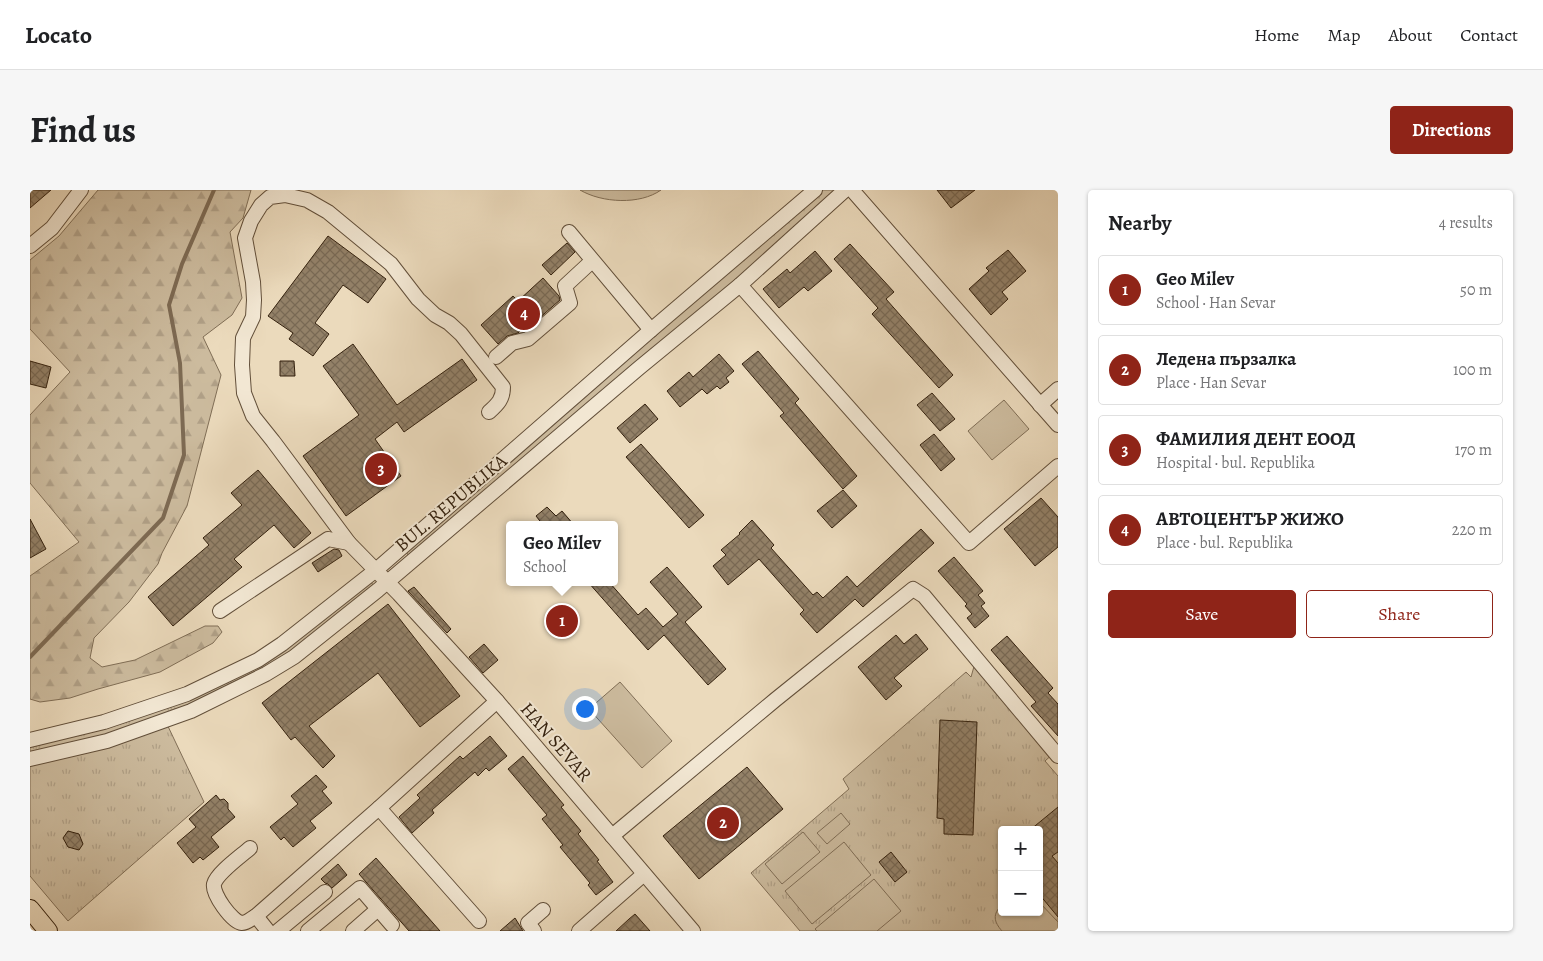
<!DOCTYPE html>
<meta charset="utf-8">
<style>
:root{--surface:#fff;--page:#f6f6f6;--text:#202124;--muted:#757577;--line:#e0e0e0;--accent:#8f2418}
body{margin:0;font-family:Alegreya,serif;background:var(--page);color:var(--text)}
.controls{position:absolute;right:15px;bottom:15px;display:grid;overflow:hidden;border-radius:5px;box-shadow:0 1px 4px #0004}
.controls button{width:45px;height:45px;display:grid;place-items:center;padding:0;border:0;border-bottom:1px solid var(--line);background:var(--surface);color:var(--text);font:25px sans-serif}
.you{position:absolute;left:554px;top:518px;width:18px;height:18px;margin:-12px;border:4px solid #fff;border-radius:50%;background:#1a73e8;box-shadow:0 0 0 8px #1a73e833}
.badge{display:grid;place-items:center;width:32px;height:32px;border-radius:50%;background:var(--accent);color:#fff;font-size:16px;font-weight:700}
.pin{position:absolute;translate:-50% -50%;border:2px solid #fff;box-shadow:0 1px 5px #0006}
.popup{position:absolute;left:476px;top:331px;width:112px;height:65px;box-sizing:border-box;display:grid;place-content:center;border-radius:5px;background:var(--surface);filter:drop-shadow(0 1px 4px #0005);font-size:16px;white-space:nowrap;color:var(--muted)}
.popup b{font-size:19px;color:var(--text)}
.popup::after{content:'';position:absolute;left:50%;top:100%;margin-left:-10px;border:10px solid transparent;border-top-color:var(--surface)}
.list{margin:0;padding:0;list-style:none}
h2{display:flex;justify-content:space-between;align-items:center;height:65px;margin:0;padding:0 20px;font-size:21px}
h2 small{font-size:16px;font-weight:400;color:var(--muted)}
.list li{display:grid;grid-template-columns:32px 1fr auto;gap:15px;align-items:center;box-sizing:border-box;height:70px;margin:0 10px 10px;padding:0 10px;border:1px solid var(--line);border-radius:5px}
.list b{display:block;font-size:19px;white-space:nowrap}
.list p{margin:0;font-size:16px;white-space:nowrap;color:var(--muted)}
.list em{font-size:16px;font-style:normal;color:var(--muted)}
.actions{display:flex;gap:10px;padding:15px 20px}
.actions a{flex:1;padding:11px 0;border:1px solid var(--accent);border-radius:5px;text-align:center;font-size:18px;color:var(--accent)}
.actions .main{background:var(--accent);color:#fff}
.map{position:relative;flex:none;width:1028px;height:741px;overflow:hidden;border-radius:5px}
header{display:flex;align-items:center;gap:30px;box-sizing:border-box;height:70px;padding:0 25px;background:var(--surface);border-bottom:1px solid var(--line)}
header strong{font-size:24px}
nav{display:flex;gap:28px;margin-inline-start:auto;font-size:18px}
.intro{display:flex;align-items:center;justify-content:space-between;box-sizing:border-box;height:120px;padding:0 30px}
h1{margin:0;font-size:35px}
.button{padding:12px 22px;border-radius:5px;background:var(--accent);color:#fff;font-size:18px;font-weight:700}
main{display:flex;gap:30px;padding:0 30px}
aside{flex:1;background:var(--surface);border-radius:5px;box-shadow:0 1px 4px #0004}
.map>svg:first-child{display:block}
</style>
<header>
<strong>Locato</strong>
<nav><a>Home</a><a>Map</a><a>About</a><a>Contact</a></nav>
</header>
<div class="intro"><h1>Find us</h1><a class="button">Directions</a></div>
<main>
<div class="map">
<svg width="1028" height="741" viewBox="0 0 1028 741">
<defs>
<pattern id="grass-tufts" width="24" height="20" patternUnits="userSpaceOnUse" patternTransform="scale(1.25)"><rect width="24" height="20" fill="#ccbb9e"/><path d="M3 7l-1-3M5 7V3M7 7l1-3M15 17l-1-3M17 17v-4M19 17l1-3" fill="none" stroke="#b0a087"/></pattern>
<pattern id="forest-firs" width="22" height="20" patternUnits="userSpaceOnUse" patternTransform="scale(1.25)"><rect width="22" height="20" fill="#ccbb9e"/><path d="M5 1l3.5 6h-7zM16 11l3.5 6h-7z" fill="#b0a087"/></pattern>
<pattern id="building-cross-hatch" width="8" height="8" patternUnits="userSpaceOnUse" patternTransform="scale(1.25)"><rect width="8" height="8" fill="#938168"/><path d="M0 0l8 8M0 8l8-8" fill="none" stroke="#796954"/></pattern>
</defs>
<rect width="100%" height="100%" fill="#ebdabc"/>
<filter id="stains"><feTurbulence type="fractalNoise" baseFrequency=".004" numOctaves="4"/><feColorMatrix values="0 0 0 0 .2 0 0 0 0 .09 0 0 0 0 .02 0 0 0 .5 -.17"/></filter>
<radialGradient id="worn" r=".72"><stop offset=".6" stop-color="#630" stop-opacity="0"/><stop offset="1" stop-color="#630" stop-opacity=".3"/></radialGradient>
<!-- grass -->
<g fill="url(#grass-tufts)" stroke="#806e56" fill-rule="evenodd">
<polygon points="785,0 815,0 382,371 373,357"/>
<polygon points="337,388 348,400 288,449 135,530 174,612 38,731 0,686 0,550 196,486"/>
<path d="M945 473 1025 562 1015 571 1028 586V741H770L721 683 819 599 813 589 936 482 941 487ZM972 640H1009V722H972Z"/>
</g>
<!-- forest -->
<polygon fill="url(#forest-firs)" stroke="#806e56" points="68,0 221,0 213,28 200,42 212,108 202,125 173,147 191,185 157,316 132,363 128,374 99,412 64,448 60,468 72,477 105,470 175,436 188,436 192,442 183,453 130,482 68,499 40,508 10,512 0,509 0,386 49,352 0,293 0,225 40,182 0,139 0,70 29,46"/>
<!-- pitch -->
<g fill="#ccbb9e" stroke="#806e56">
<path d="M550 0H631C610 15 572 13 550 0Z"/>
<polygon points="974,210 999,239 962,270 938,241"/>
<polygon points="590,492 642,551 612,578 559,519"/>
<polygon points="811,623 820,634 797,654 787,643"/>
<polygon points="773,642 790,662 752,694 735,674"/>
<polygon points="814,652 841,685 782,734 755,701"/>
<polygon points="844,689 871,721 847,741 787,741 785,739"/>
<path d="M1009 712 1028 732V741H972C964 732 962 724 972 715V722H1009Z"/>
</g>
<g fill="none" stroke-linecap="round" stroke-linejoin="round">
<!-- stream -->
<polyline stroke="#7d6a53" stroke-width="4" points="0,467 133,328 154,265 150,173 139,115 152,74 184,0"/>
</g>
<!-- building -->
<g fill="url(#building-cross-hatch)" stroke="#34210e">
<polygon points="0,0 21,0 0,18"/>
<polygon points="907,0 945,0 921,18"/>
<polygon points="298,46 356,89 338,113 313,95 285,133 299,144 283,166 259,149 263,143 238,126"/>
<polygon points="537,53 545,62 521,85 512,75"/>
<polygon points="820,54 864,102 856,109 923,185 909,198 842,124 848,118 804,69"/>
<polygon points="978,60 996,81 972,102 978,109 961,125 939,99 959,81 956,78"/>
<polygon points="785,61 802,81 778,101 774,97 749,118 733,99 757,79 760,83"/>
<polygon points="513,88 529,106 530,110 499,137 497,134 488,143 477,146 468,154 451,135 483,106 488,111"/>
<polygon points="323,154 367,215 432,169 447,190 374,242 367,232 345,249 371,286 316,326 273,266 329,225 293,176"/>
<polygon points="728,161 769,209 765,213 827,286 813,299 750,226 754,223 712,174"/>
<polygon points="689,164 704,181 696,188 699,192 690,199 687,196 677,204 672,199 650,217 637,201 659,182 663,187"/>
<polygon points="0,171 21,177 16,198 0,194"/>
<polygon points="250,171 264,171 265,186 250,186"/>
<polygon points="902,203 925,229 910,241 887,215"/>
<polygon points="615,214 628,229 600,253 587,238"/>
<polygon points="904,244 925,269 911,281 890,255"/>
<polygon points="611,254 674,325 659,338 596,267"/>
<polygon points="228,280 281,343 264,358 244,335 204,369 212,377 143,436 118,407 179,355 173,348 212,315 201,303"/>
<polygon points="813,300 827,316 802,338 787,321"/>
<polygon points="1011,308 1028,327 1028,357 1005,376 974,339"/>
<polygon points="517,317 526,326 532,321 544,335 513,335 506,326"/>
<polygon points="0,329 16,359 0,368"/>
<polygon points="722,330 744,355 741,358 783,405 787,402 793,408 817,386 827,397 891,339 904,353 833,417 825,409 787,443 770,424 774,420 729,369 698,395 683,376 696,365 691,360 710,344 709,343"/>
<polygon points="304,359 309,360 312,366 288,382 282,373"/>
<polygon points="924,367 953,401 948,405 955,413 951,416 959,426 945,438 937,428 942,424 935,416 937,414 908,381"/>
<polygon points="637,377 672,417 655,432 696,479 678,495 634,445 618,460 558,392 579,392 608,425 616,418 633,437 648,424 620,392"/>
<polygon points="384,397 421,439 417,443 378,401"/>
<polygon points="358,414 430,506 390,537 348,483 279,536 305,566 293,578 265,547 261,550 232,513"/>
<polygon points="886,444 898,459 864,488 872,496 856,510 828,477 866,445 874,454"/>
<polygon points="977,446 1023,498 1018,503 1028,514 1028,546 1001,516 1006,512 961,460"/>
<polygon points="454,454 468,470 453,483 439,467"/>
<polygon points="910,530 947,532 943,645 914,644 914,629 907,628"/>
<polygon points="460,546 477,566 459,581 456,578 448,586 445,582 402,620 404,623 382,643 369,627 390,608 387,605 430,566 433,569"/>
<polygon points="493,566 534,615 531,617 551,641 548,644 569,670 567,671 583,692 566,705 558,695 560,693 530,657 533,655 512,629 517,625 478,579"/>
<polygon points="717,577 753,619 669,689 633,646"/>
<polygon points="286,585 297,597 292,601 302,613 280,631 286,638 263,657 254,647 251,650 240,637 268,614 261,606"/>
<polygon points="186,605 190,610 194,609 198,613 198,619 205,627 181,647 189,657 173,670 170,667 163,673 147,653 166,637 159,629"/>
<polygon points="1028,617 1028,662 1022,666 1028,673 1028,727 1009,704 1009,640 1000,640"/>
<polygon points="38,641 49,644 53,654 49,660 38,657 33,648"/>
<polygon points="861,662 877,682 865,692 849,672"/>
<polygon points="346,668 410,741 379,741 329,684"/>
<polygon points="308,674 317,685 302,698 298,694 295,693 291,689"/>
<polygon points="605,724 620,741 586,741 599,729"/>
<polygon points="485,728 493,741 470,741"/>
</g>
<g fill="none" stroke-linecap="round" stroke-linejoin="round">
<!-- minor casing -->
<g stroke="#624f3a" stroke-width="16">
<g id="minor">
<polyline points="822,0 1028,235"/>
<polyline points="539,42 621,140"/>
<polyline points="0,56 22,38 51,0"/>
<polyline points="710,95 939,353 1028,276"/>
<polyline points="466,167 482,153 498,149 540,113 535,96 562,71"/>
<polyline points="1010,215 1028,199"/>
<path d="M459 222C468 214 473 209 473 197L431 144 419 133 405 125 388 109 361 74 298 22 277 10 255 5 240 7 231 15 221 31 215 48 223 92 224 110 223 127 213 148 212 175 214 203 223 226 243 251 319 353 369 404 467 511 663 741"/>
<polyline points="190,421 298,349 319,353"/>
<polyline points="0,550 74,532 157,504 228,470 252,454 346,380 621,140 785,0"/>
<polyline points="0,569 77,551 161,521 236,484 264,467 348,400 609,178 710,95 815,0"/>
<polyline points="349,618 449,731"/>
<polyline points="582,646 745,510 883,399 894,406 1028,566"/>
<path d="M220 658C211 666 187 683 184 694 182 704 202 732 212 733 217 733 222 728 226 726L349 618 467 511"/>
<polyline points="226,726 238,741"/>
<polyline points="248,741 295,702"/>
<polyline points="278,741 330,698 362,735"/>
<polyline points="323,741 348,719"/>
<polyline points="504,741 498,733 513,720"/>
<polyline points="549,741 614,684"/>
</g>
</g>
<!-- major casing -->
<g stroke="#34210e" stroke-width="20">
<polyline id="major" points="0,719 18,741"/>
</g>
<!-- minor -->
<use href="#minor" stroke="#f2e7d3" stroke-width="14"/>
<!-- major -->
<use href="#major" stroke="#ebdabc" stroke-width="18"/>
</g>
<g text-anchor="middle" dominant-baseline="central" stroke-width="4" stroke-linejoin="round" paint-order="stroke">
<!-- street labels -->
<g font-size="19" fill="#34210e" stroke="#f2e7d3">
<text transform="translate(421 313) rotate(-40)">BUL. REPUBLIKA</text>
<text transform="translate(526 552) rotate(49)">HAN SEVAR</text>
</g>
</g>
<rect width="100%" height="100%" filter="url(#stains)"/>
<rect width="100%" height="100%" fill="url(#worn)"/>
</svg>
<div class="controls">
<button>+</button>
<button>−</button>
</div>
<div class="you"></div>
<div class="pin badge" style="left:532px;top:431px">1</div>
<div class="popup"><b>Geo Milev</b>School</div>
<div class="pin badge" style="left:693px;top:633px">2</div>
<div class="pin badge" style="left:351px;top:279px">3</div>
<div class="pin badge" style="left:494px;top:124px">4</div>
</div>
<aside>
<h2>Nearby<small>4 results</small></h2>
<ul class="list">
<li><span class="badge">1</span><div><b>Geo Milev</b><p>School · Han Sevar</p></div><em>50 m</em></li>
<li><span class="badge">2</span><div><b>Ледена пързалка</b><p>Place · Han Sevar</p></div><em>100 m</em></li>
<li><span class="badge">3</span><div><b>ФАМИЛИЯ ДЕНТ ЕООД</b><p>Hospital · bul. Republika</p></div><em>170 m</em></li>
<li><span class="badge">4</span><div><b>АВТОЦЕНТЪР ЖИЖО</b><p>Place · bul. Republika</p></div><em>220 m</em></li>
</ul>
<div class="actions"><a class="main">Save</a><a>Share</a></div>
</aside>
</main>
